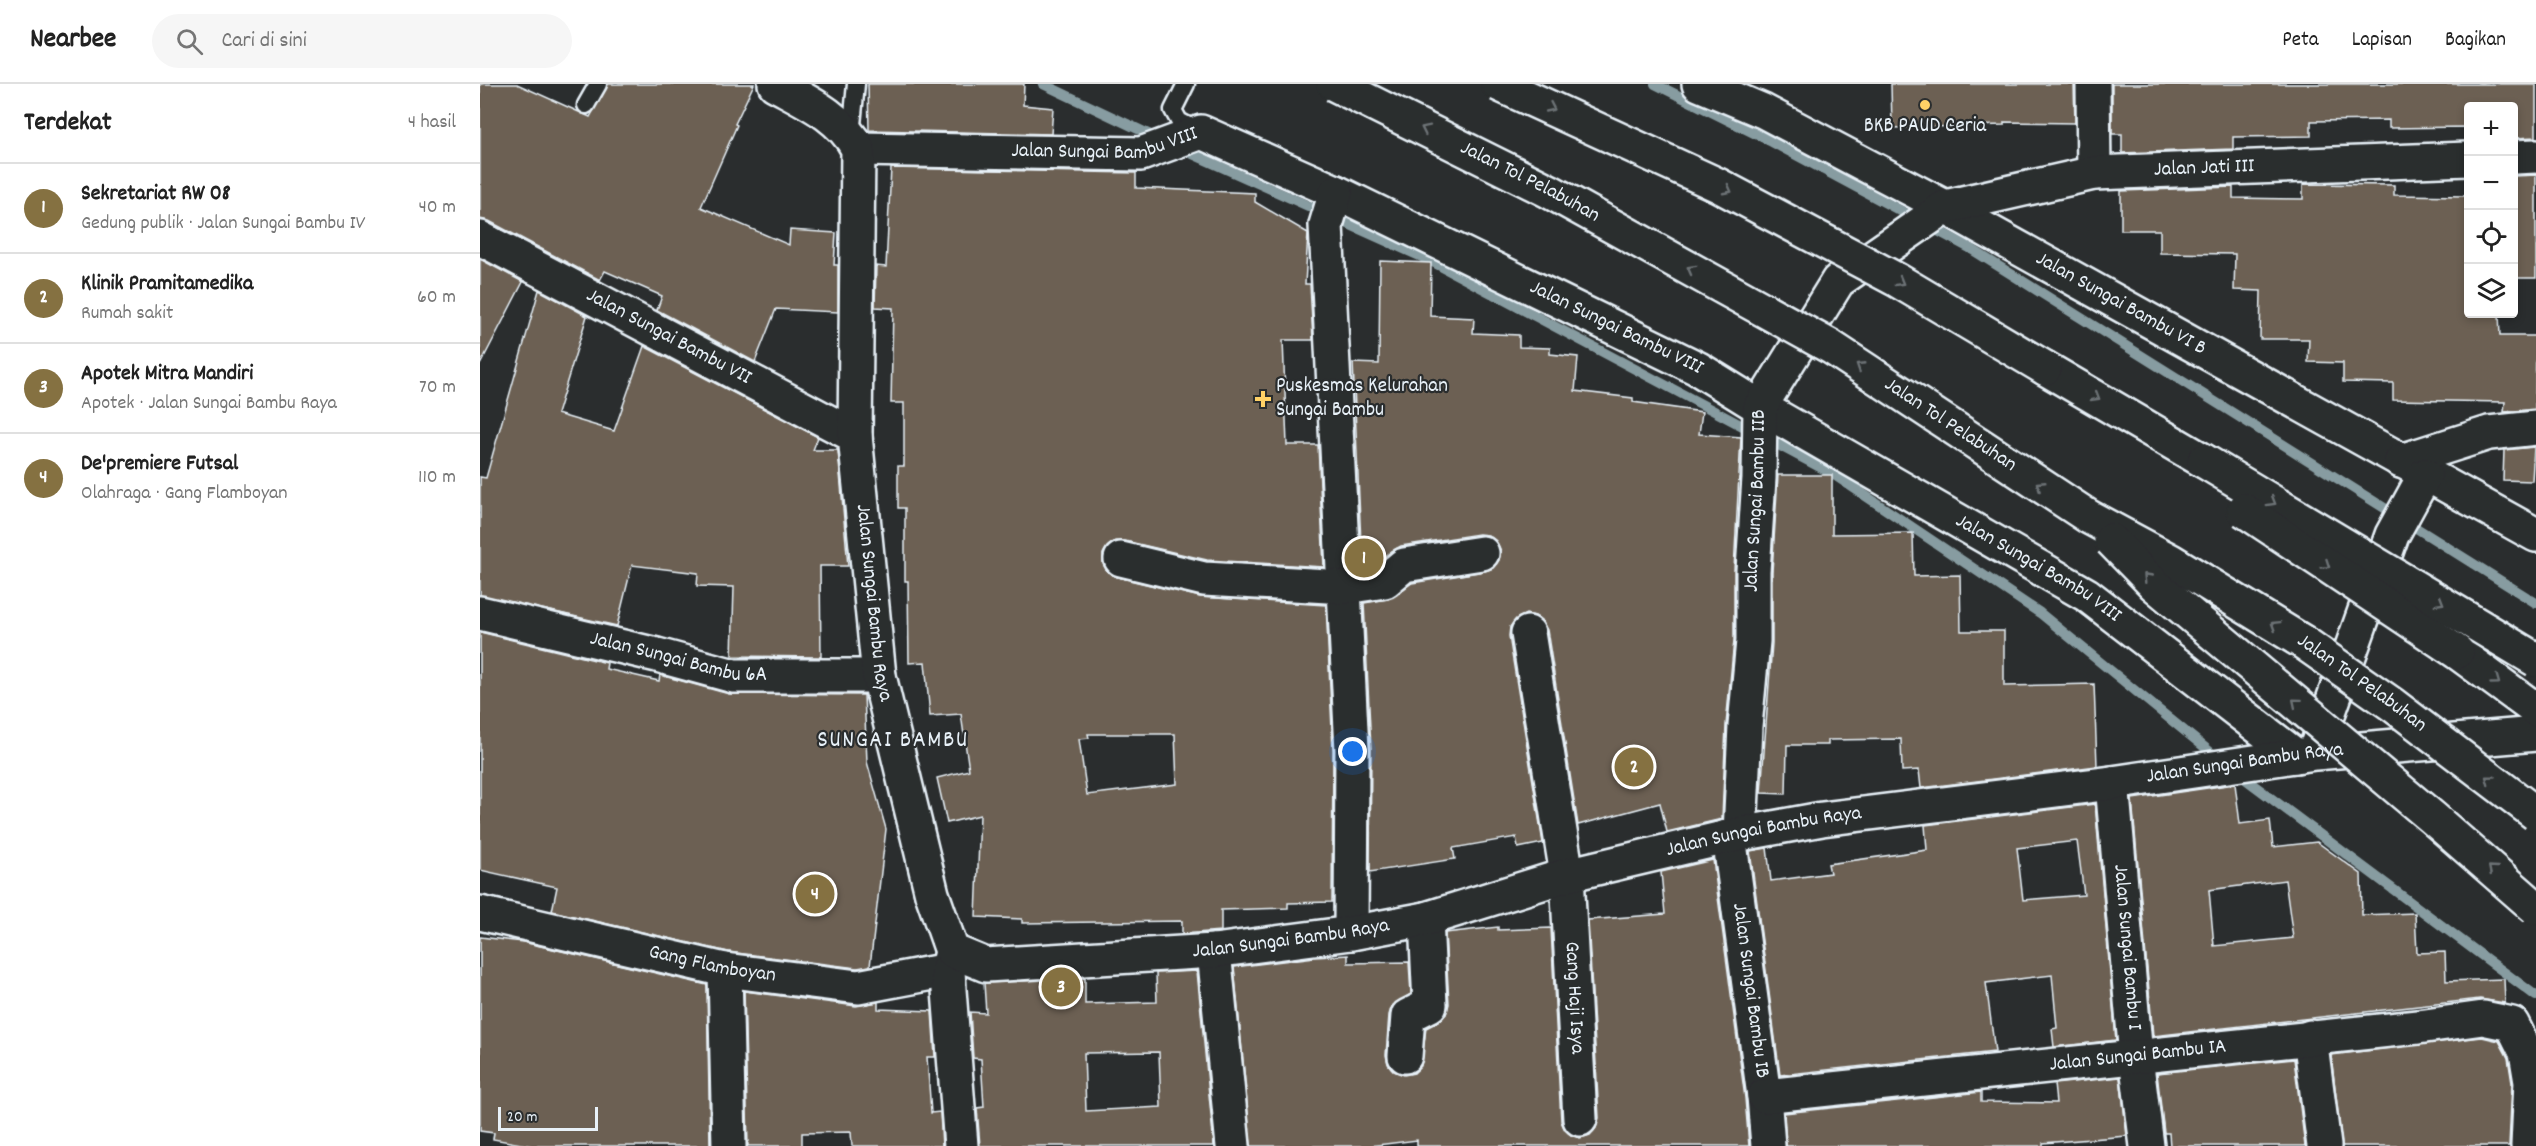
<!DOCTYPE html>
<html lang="id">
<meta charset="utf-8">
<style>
:root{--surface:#fff;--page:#f6f6f6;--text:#222;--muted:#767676;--line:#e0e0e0;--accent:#857141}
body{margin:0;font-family:Dekko,sans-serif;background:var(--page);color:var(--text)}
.controls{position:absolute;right:18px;top:18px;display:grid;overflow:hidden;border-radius:6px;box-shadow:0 3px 9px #0003}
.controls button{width:54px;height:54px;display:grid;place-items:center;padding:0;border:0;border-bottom:2px solid var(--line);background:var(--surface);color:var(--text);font:30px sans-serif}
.scale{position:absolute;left:18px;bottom:15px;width:100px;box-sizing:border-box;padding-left:6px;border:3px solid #e8f1f8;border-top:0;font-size:16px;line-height:21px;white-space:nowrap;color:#e8f1f8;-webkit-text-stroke:4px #2a2d2e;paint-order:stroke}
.you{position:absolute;left:873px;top:668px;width:21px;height:21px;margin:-15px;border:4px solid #fff;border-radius:50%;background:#1a73e8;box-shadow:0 0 0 9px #1a73e833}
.badge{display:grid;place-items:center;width:39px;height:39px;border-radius:50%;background:var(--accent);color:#fff;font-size:20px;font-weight:700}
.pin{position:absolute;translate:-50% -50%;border:3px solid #fff;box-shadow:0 2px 6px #0006}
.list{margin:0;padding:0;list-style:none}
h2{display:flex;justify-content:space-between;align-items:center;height:78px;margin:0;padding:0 24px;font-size:26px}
h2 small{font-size:20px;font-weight:400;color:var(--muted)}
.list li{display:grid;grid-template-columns:39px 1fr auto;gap:18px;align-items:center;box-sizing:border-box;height:90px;padding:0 24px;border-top:2px solid var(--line)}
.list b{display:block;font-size:22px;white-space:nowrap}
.list p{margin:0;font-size:20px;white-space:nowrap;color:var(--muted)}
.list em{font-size:20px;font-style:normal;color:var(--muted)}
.icon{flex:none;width:33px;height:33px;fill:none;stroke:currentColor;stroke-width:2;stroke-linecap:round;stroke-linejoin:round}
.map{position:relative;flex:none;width:2056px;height:1062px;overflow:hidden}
header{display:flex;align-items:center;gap:36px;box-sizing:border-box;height:84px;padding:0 30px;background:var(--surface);border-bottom:2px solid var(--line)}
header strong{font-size:28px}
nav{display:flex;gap:33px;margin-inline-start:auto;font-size:21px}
.search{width:420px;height:54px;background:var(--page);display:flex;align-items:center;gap:15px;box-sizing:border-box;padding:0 21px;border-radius:33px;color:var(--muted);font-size:22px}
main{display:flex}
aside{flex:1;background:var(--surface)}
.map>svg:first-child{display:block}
</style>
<header>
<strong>Nearbee</strong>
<div class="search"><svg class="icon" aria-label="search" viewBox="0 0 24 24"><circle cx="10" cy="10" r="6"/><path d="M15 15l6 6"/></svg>Cari di sini</div>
<nav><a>Peta</a><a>Lapisan</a><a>Bagikan</a></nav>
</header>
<main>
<aside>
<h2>Terdekat<small>4 hasil</small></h2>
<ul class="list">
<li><span class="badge">1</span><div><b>Sekretariat RW 08</b><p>Gedung publik · Jalan Sungai Bambu IV</p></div><em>40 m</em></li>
<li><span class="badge">2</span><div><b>Klinik Pramitamedika</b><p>Rumah sakit</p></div><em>60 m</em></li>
<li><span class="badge">3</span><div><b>Apotek Mitra Mandiri</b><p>Apotek · Jalan Sungai Bambu Raya</p></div><em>70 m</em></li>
<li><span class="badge">4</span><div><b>De'premiere Futsal</b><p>Olahraga · Gang Flamboyan</p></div><em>110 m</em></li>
</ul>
</aside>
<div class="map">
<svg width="2056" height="1062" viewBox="0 0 2056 1062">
<rect width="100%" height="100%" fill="#2a2d2e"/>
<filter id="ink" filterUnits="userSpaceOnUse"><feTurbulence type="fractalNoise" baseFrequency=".0167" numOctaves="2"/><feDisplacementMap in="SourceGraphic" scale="12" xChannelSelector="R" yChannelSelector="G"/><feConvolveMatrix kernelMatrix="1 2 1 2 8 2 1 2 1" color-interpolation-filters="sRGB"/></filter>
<g filter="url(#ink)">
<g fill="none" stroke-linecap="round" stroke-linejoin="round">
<!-- stream -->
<g stroke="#879ca1" stroke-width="10">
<polyline points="563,0 679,55"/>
<polyline points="1175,0 1292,58 1488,163 2056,519"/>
<polyline points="699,64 953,178 1353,390 1560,529 1739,675"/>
<polyline points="1756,688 2056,912"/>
</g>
</g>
<!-- building -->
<g fill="#6c6153" stroke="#e8f1f8" stroke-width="1.5" fill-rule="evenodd">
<polygon points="0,0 37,0 110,33 128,0 274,0 255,40 257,41 221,123 309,161 310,146 356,149 354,181 358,181 358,228 296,225 275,278 177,226 182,212 125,187 120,196 9,137 0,135"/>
<polygon points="388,0 544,0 543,21 573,24 571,50 389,46"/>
<polygon points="1411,0 1594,0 1595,39 1524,38 1524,41 1412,44"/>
<polygon points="1632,0 2056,0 2056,53 2034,54 2034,22 1989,22 1989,56 1986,56 1986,43 1909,44 1909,36 1831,37 1831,52 1753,53 1753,65 1642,69 1642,50 1632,50"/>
<path d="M411 84 656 89V104L775 109V118L828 149 825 200H830L833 256H803L807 361H838L844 483 727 476 645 457H635L627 463 623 470V480L628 488 637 493 720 513 846 521 853 666 852 818 808 819V824L741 826V847L702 850V837L542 839V835L496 833 500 731 467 739 457 694 489 686 481 630 450 632 445 578 429 579 428 497H425V424H418V382H424V319H411L413 224 395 223 396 182 406 183ZM608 650H695L697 700 607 711 599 655 609 654Z"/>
<polygon points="2056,91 2056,194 2034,194 2034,92"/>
<polygon points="1986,94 1989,94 1989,230 2019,230 2020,252 2056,252 2055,325 2024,328 2025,318 1913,316 1913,299 1863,298 1863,279 1828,278 1829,255 1780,255 1781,207 1754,206 1755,170 1680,169 1680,146 1641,146 1641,107 1753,103 1753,114 1823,115 1823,100 1914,101 1914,111 1986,112"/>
<polygon points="0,175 43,198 0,281"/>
<polygon points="900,177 951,179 950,232 994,234 993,249 1039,251 1039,263 1070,264 1070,270 1098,273 1095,307 1153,314 1153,318 1222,328 1219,350 1261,353 1254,486 1254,556 1246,641 1242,735 1187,748 1180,719 1098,741 1067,546 1062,537 1055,532 1046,530 1036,535 1030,543 1029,552 1063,759 1038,764 1036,753 973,764 975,775 890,788 891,665 884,519 908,515 932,499 1005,487 1013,484 1019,476 1021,467 1016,457 1008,451 999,450 921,462 912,467 897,479 882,482 873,279 899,280"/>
<polygon points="59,206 107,232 77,330 134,347 164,262 338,353 333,366 358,366 368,482 340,482 341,573 252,572 254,503 217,502 218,489 152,481 137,542 0,511 0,393 6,394"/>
<polygon points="2054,363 2052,397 2023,396 2024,366"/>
<polygon points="1298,391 1352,391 1352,450 1433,449 1434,492 1480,491 1481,547 1524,547 1524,602 1614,600 1617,682 1441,704 1439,686 1422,687 1421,655 1348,656 1348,661 1307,661 1306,710 1281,709 1292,559 1292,488"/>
<polygon points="0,548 127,579 126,585 179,597 180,591 249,610 384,611 387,678 406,745 390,882 377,884 248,868 72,827 77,803 0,786"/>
<path d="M1755 700 1760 740 1790 736 1793 763 1837 758 1881 790 1882 831 1935 829 1937 869 1965 868 1966 897 2024 895 2025 919 2000 915 1673 952 1652 715ZM1805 796 1813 854 1734 862 1729 806Z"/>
<path d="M1615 720 1636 956 1574 963 1572 945 1577 944 1572 891 1506 899 1515 968 1300 991 1270 767 1287 764 1291 797 1350 789 1348 780 1447 766 1445 741ZM1597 757 1604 811 1543 816 1537 764Z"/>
<polygon points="1233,776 1265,1014 1269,1062 937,1062 937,1056 889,1062 771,1062 754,883 835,873 868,871 868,879 929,878 931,910 912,922 909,931 906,971 908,980 914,987 924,991 934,989 941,982 946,944 958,938 966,930 969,920 965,849 1018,843 1018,846 1071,844 1081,1037 1085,1046 1091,1051 1100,1054 1110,1051 1116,1044 1119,1034 1108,836 1185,830 1181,788"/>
<polygon points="0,853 43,858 227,901 230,1062 53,1062 13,1055 14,1049 0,1047"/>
<path d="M717 887 734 1062H500L497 1024 504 1023 501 975 493 974 490 928 506 929 504 899 605 894V920L677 918 676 889ZM679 968 681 1023 606 1027 604 969Z"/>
<polygon points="264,907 376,922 398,918 398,925 452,927 455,973 447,973 451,1029 460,1028 462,1062 372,1062 371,1048 322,1049 322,1062 268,1062"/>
<polygon points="2002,953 2019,957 2028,974 2032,999 2029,1062 1862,1062 1851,971"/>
<polygon points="1814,975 1825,1062 1690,1062 1689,1049 1684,1049 1677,989"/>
<polygon points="1640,993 1647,1052 1563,1059 1563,1062 1306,1062 1304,1029 1501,1008 1501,1018 1576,1019 1574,1000"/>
</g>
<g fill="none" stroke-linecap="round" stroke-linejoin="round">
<!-- lane casing -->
<g stroke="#e8f1f8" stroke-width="21">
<g id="lane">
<polyline points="706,0 693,26 699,37 720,48"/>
<polyline points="106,21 118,0"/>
<polyline points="371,51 376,0"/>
</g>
</g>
<!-- street casing -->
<g stroke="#e8f1f8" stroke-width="38">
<g id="street">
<path id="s1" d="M1219 0 1283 27 1465 123 2056 451"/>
<polyline points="1613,0 1614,89"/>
<path id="s2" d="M378 65 661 70 721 48 856 108 1217 284 1280 323 1607 511 1816 672"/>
<polyline points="2034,73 2056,72"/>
<polyline points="856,108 846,141 872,666 871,849"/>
<path id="s3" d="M0 154 375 352"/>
<polyline points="1921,377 2009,349 2056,344"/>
<polyline points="641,475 724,495 865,503 905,497 924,481 1002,469"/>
<path id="s4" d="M0 529 177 571 254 592H399"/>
<path id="s5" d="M1048 549 1087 791 1100 1035"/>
<polyline points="1835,667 1912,451 1945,391"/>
<path id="s6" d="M1632 699 1656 973 1667 1062"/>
<path id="s7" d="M1260 750 1265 642 1273 557V487L1279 394 1280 323 1358 197 1465 123 1614 89 1988 75"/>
<path id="s8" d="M1249 752 1284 1012 1288 1062"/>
<path id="s9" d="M0 829 245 886 378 903 468 886"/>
<polyline points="472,867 468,886 469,906 481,1062"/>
<polyline points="734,867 753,1062"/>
<polyline points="245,886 249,1062"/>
<polyline points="1830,953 1844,1062"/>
<polyline points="925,972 928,932 950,921 946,835"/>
<path id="s10" d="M1284 1012 1938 943 2003 934 2032 940 2046 968 2051 998 2048 1062"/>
</g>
</g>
<!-- secondary casing -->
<g stroke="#e8f1f8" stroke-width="38">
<g id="secondary">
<path id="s11" d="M295 0C326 17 361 32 378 65L375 352 399 592 452 810 472 867 506 881 734 867 871 849 946 835 1087 791 1260 750 1342 735 1632 699 1835 669 2056 650"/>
</g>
</g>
<!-- highway casing -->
<g stroke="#e8f1f8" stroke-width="38">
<g id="highway">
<polyline points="1565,284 1724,377"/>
<polyline points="1977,568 2056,626"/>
</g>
</g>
<!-- lane -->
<use href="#lane" stroke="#2a2d2e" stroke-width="16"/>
<!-- street -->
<use href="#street" stroke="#2a2d2e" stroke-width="33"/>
<!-- secondary -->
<use href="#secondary" stroke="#2a2d2e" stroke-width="33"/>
<!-- highway -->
<use href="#highway" stroke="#2a2d2e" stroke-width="33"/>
<!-- highway-bridge casing -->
<g stroke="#e8f1f8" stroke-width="38" stroke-linecap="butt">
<g id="highway-bridge">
<path id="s12" d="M854 0 1069 107 1351 263 1609 433 1691 477 1823 558 1913 621 2056 730"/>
<polyline points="1018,0 1238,101 1417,196 1565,284"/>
<polyline points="1724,377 2056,576"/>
<polyline points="1764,426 1977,568"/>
<polyline points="1631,456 1674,500 1953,734 2056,824"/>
</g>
</g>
<!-- highway-bridge -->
<use href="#highway-bridge" stroke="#2a2d2e" stroke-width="33"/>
</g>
<!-- one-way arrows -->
<defs><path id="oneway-chevron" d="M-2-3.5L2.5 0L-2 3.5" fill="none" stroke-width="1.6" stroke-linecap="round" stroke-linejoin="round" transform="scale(1.5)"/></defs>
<g stroke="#6c7275">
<use href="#oneway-chevron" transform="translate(1071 24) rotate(25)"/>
<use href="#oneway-chevron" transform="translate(945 45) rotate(-154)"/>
<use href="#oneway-chevron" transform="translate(1248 106) rotate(28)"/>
<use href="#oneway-chevron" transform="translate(1211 185) rotate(-151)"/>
<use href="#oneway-chevron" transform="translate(1420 198) rotate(30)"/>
<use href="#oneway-chevron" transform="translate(1380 282) rotate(-147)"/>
<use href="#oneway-chevron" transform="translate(1616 313) rotate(31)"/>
<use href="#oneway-chevron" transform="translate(1560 401) rotate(-147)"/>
<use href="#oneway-chevron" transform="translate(1792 418) rotate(31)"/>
<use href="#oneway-chevron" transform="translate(1846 481) rotate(34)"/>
<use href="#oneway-chevron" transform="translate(1667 493) rotate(-134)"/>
<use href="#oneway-chevron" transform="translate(1960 518) rotate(31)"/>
<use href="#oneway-chevron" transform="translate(1795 541) rotate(-148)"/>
<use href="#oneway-chevron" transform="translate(2016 597) rotate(36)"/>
<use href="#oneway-chevron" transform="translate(1816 618) rotate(-140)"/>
<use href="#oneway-chevron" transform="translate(2009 695) rotate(-143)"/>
<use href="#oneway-chevron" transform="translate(2012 785) rotate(-139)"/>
</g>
</g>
<!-- markers -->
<g fill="#ffd166" stroke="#2a2d2e" stroke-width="2">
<circle cx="1445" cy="21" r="6"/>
<path d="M780 306h6v6h6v6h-6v6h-6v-6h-6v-6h6z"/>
</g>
<g text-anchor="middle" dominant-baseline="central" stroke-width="4.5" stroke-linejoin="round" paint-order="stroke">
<!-- poi labels -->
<g font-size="21" fill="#e8f1f8" stroke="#2a2d2e">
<text x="1445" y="43">BKB PAUD Ceria</text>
<text x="796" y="303" text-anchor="start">Puskesmas Kelurahan<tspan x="796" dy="24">Sungai Bambu</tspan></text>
</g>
<!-- street labels -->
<g font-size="21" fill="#e8f1f8" stroke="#2a2d2e">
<text stroke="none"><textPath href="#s2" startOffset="248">Jalan Sungai Bambu VIII</textPath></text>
<text stroke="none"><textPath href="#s7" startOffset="969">Jalan Jati III</textPath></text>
<text stroke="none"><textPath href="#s12" startOffset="219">Jalan Tol Pelabuhan</textPath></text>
<text stroke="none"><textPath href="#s1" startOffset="476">Jalan Sungai Bambu VI B</textPath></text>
<text stroke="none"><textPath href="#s2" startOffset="806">Jalan Sungai Bambu VIII</textPath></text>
<text stroke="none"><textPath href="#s3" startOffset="213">Jalan Sungai Bambu VII</textPath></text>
<text stroke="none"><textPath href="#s12" startOffset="705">Jalan Tol Pelabuhan</textPath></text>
<text stroke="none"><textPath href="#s7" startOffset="334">Jalan Sungai Bambu IIB</textPath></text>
<text stroke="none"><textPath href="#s2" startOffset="1292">Jalan Sungai Bambu VIII</textPath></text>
<text stroke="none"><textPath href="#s11" startOffset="562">Jalan Sungai Bambu Raya</textPath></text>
<text stroke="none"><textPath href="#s4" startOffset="204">Jalan Sungai Bambu 6A</textPath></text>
<text stroke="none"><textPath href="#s12" startOffset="1191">Jalan Tol Pelabuhan</textPath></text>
<text stroke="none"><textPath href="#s11" startOffset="2235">Jalan Sungai Bambu Raya</textPath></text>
<text stroke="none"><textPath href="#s11" startOffset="1749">Jalan Sungai Bambu Raya</textPath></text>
<text stroke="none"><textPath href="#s11" startOffset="1263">Jalan Sungai Bambu Raya</textPath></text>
<text stroke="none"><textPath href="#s6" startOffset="165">Jalan Sungai Bambu I</textPath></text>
<text stroke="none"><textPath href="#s9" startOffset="238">Gang Flamboyan</textPath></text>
<text stroke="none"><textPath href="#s8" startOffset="156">Jalan Sungai Bambu IB</textPath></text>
<text stroke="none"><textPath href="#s5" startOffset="368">Gang Haji Isya</textPath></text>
<text stroke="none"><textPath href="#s10" startOffset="376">Jalan Sungai Bambu IA</textPath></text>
</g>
<!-- quarter labels -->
<g font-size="24" letter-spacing="1.5" fill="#e8f1f8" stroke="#2a2d2e">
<text x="413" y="657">SUNGAI BAMBU</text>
</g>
</g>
</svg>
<div class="controls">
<button>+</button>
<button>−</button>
<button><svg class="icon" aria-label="locate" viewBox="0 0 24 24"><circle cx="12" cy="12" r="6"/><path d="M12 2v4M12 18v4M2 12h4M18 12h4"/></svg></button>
<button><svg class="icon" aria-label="layers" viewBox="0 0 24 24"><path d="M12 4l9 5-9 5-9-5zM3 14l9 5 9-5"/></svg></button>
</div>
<div class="scale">20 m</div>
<div class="you"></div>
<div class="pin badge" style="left:884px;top:474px">1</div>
<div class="pin badge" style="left:1154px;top:683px">2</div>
<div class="pin badge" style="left:581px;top:903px">3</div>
<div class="pin badge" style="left:335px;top:810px">4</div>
</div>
</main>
